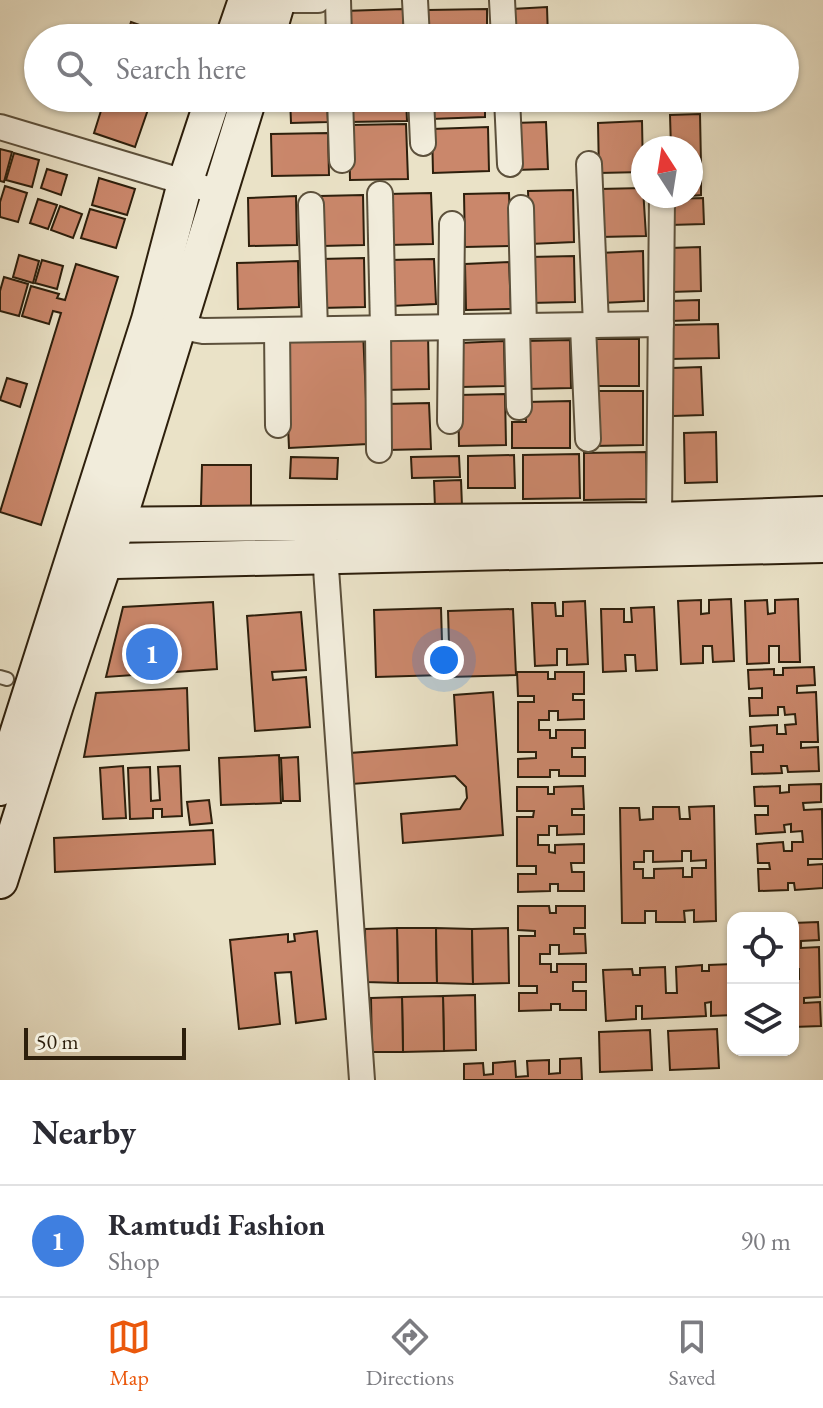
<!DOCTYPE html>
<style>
:root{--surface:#fff;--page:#f7f7f7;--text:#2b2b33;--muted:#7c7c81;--line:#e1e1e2;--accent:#ea580c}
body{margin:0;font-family:"EB Garamond",serif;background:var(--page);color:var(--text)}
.controls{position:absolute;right:24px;bottom:24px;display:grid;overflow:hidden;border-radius:16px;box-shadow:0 2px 6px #0004}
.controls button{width:72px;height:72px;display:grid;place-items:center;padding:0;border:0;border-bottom:2px solid var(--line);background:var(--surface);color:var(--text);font:40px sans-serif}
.compass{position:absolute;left:631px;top:136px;width:72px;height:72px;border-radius:50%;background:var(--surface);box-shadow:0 2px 6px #0004;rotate:348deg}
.scale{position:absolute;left:24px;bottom:20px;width:162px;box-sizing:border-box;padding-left:8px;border:4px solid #2d1f0c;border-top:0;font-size:22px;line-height:28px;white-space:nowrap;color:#2d1f0c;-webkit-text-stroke:6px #f1ecdb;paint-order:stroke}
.you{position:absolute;left:444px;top:660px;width:28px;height:28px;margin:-20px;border:6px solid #fff;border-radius:50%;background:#1a73e8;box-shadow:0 0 0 12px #1a73e833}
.badge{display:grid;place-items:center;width:52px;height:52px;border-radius:50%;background:var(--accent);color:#fff;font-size:26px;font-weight:700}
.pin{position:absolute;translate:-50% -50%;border:4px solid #fff;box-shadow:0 2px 8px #0006}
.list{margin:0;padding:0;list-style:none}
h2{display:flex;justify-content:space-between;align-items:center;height:104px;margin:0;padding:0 32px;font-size:34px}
h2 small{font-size:26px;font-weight:400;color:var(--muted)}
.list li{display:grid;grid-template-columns:52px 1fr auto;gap:24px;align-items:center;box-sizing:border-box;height:112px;padding:0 32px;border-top:2px solid var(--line)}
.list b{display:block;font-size:30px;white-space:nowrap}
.list p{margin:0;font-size:26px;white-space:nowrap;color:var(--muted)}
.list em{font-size:26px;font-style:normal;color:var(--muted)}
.icon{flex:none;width:44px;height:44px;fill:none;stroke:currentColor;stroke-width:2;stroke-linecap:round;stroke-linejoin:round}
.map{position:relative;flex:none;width:823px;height:1080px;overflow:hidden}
.search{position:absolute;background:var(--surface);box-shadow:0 2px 6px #0004;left:24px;right:24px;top:24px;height:88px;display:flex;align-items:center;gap:20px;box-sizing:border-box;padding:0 28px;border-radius:44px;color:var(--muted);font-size:30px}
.sheet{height:216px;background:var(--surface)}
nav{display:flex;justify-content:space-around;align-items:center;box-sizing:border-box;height:112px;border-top:2px solid var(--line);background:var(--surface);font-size:22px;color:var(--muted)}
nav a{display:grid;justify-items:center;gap:4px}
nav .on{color:var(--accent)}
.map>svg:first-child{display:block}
</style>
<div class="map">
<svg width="823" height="1080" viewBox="0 0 823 1080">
<rect width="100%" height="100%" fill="#eae2c7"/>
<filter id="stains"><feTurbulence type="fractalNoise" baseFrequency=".0025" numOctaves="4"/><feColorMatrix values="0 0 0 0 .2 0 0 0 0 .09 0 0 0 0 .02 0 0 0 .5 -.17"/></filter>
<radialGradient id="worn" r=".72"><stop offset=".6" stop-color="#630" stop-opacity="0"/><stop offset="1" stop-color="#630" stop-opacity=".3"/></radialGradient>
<!-- building -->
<g fill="#ca876b" stroke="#2d1f0c" stroke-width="2" fill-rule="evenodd">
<polygon points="547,7 548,38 513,38 512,9"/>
<polygon points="403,9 404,38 345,38 344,11"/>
<polygon points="487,9 487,38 429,38 428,10"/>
<polygon points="131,22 173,37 172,38 126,38"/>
<polygon points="105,98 152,98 135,147 94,133"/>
<polygon points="290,98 327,98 328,122 291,123"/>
<polygon points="348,98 406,98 407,121 349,122"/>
<polygon points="431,98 485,98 485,117 431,119"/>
<polygon points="511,98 547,98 548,111 511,111"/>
<polygon points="700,114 701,164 691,164 691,148 671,148 670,115"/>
<polygon points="642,121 643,172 599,173 598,123"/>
<polygon points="546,122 548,169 515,170 513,123"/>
<polygon points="406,124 408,179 350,180 349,125"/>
<polygon points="488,127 489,171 433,173 432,129"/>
<polygon points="328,133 329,175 272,176 271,134"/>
<polygon points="0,149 12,152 4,182 0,181"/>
<polygon points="14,153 39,160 32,187 6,180"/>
<polygon points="47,169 67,175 61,195 41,188"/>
<polygon points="691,174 701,174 701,195 691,196"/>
<polygon points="99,178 135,189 127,215 92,205"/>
<polygon points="5,186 27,193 18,222 0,217 0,202"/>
<polygon points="643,188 646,236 600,237 599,189"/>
<polygon points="573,190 574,242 530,244 528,191"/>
<polygon points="431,193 433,244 389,245 388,194"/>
<polygon points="509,193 511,246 465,247 464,194"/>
<polygon points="363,195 364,245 322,246 320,196"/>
<polygon points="296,196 297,245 249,246 248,198"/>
<polygon points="703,198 704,224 670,225 669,199"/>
<polygon points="38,199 57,205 48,229 30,223"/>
<polygon points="60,206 82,214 73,238 51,230"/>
<polygon points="90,209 125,219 116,248 81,238"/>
<polygon points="700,247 701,291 671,292 670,248"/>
<polygon points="643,251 644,301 601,303 599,253"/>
<polygon points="19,255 39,261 33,283 13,277"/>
<polygon points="574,256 575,302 530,303 529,257"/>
<polygon points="364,258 365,307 321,308 320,259"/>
<polygon points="434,259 436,304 391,306 390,260"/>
<polygon points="42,260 63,266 57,289 35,283"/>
<polygon points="298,261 299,307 238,309 237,263"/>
<polygon points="509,262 511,309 466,310 465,264"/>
<polygon points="76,264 118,277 41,525 0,512 61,313 53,311 49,324 22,316 31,286 59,294 57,298 65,300"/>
<polygon points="4,277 28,284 19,316 0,311 0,291"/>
<polygon points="699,300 699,320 670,321 669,301"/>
<polygon points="718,324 719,358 669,359 669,325"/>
<polygon points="363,331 368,444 289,448 284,334"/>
<polygon points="428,333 429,389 384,390 382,335"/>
<rect x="595" y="339" width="44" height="47"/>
<polygon points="570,340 571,388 527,389 526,341"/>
<polygon points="504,341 505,386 461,387 460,343"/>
<polygon points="701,367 703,415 673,416 672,368"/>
<polygon points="7,378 27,384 20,407 0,400"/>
<polygon points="594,391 643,391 643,445 594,446"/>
<polygon points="505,394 506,445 459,446 458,395"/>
<polygon points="570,401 570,448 512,448 512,422 526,422 526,402"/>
<polygon points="429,403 431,449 387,450 385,404"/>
<polygon points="716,432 717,482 685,483 684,433"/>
<polygon points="646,452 647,499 584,500 584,453"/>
<polygon points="579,454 580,498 523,499 523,455"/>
<polygon points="514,455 515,488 468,488 468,456"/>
<polygon points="459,456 460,477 412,478 411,457"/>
<polygon points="291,457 338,458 337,479 290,478"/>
<polygon points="202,465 251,465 251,506 201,506"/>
<polygon points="461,480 462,506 435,508 434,481"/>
<polygon points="731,599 734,661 713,662 712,646 703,646 703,663 681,664 678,601 701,600 701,614 709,613 709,600"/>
<polygon points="798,599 800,662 779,662 779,646 769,646 769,663 747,664 745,601 767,600 768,614 775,613 775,600"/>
<polygon points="585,601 588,664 567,665 567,649 557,649 557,665 535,666 532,603 555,603 556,616 563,616 563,602"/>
<polygon points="213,602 217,669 106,677 123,607"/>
<polygon points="654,607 657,670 636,671 635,655 625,655 626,671 603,672 601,609 624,609 624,622 632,622 631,608"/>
<polygon points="441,608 443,675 376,677 374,610"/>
<polygon points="513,609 516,675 450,677 448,611"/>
<polygon points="301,612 306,670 272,672 273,680 306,677 310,727 255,731 247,616"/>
<polygon points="814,667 815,685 797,686 797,693 816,692 818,742 801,742 801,748 818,747 819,771 788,772 787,766 781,766 782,773 752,774 751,752 763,752 763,745 751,746 750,727 777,725 777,734 786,734 785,725 796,724 795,714 785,715 784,707 778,707 778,715 750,716 749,698 762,698 762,688 749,689 748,670 774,669 774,675 783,675 783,668"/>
<polygon points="517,672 548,672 548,679 555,679 555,672 584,672 584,694 573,694 573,700 584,700 584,719 558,720 558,711 549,711 549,720 539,720 539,730 550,730 550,738 556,738 556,730 585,730 585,748 572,748 572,757 585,757 585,776 559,776 559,770 550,770 550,777 518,777 518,759 536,758 536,752 518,752 518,702 534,702 534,696 518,696"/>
<polygon points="187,688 189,750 84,757 96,693"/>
<polygon points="493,692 503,835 403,843 401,814 460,809 467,798 466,787 455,776 352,784 350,753 457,745 454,695"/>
<polygon points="279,755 281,803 221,805 219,758"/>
<polygon points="298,757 300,801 283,801 281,758"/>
<polygon points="123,766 126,818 103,819 100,768"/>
<polygon points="180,766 182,816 162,817 162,809 153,809 153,818 130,819 128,768 150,767 151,801 160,800 158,767"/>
<polygon points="821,784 821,802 803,803 804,810 822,809 823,859 808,859 808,865 823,864 823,888 795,890 794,883 788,883 788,890 759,891 758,869 770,869 769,863 758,863 757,844 783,842 784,851 792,851 792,842 803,842 802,831 791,832 791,824 784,825 785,832 756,834 755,815 768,815 768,806 755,806 754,787 780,786 780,793 789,792 789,785"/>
<polygon points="583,786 584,809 572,809 572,815 584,815 584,834 557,835 557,826 549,826 549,835 538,835 538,845 549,845 549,852 555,853 555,845 584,844 584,863 571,863 572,872 584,872 584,891 558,891 558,884 550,884 550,891 518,892 518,874 536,874 536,866 517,866 517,817 533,817 534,811 517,811 517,787 548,787 548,794 554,794 554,787"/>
<polygon points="209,800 212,823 190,825 187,802"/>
<path d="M714 806 716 921 694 922V910L684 911 685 922H656V911H645V923H622L620 808H639L640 820 653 819V807H679L680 819H690L689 807ZM644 851H653V862L682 861V851H691V861L706 860V868H692V877H683V868L654 869V878H643V869H634V862H644Z"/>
<polygon points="213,830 215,864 55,872 54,838"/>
<polygon points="518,906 549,906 550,913 556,913 556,906 585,906 585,928 574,928 574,934 585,934 586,953 559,954 559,945 550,945 550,954 540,954 540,964 551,964 551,972 557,972 557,964 586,964 586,982 573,982 573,991 586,991 586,1010 560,1010 560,1004 551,1004 551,1010 519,1011 519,993 537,993 537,986 519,986 519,936 535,936 535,931 518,930"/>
<polygon points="818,922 819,940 801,941 801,948 819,947 820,997 804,998 804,1003 820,1002 821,1026 793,1027 793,979 799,979 799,969 793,969 793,923"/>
<polygon points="397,928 436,928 437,983 398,983"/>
<polygon points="397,928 398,983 366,982 365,929"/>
<polygon points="436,928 472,929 473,984 437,983"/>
<polygon points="508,928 509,983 473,984 472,929"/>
<polygon points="317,931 326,1019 296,1023 291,972 275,973 280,1024 239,1029 230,940 288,934 288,942 295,941 294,934"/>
<polygon points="733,964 733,1015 711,1016 711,1002 705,1003 706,1016 642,1019 642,1006 636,1006 636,1019 606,1021 603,970 632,969 633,975 640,975 640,968 665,967 666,993 677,993 676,967 702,965 702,971 709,971 709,965"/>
<polygon points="475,995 476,1050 444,1051 443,996"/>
<polygon points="443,996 444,1051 403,1052 402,997"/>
<polygon points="402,997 403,1052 372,1052 371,998"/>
<polygon points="717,1029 719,1068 670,1070 668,1031"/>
<polygon points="650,1030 652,1070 600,1072 599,1032"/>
<polygon points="581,1058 582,1080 464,1080 464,1064 483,1063 484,1075 493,1074 493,1063 515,1061 516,1077 528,1076 527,1061 549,1060 549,1074 560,1073 560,1059"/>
</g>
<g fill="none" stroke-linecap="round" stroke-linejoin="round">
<!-- lane casing -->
<g stroke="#5c503b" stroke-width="16">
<polyline id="lane" points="0,677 7,679"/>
</g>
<!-- street casing -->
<g stroke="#5c503b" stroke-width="28">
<g id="street">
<polyline points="278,0 318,0"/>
<polyline points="338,0 339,38"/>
<polyline points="415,0 417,38"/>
<polyline points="502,0 504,38"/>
<polyline points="340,98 342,160"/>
<polyline points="421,98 423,143"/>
<polyline points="507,98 510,164"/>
<polyline points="0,127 221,193"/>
<polyline points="589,164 596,325"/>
<polyline points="380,194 383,328"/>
<polyline points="311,205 315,329"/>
<polyline points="521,208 524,326"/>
<polyline points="517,326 519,407"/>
<polyline points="583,326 588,439"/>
<polyline points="181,327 203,331 661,324"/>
<polyline points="378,328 379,450"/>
<polyline points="277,330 278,425"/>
<polyline points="450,421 452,224"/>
<polyline points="659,520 662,196"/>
<polyline points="324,540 362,1080"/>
</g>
</g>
<!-- secondary casing -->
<g stroke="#2d1f0c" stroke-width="38">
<g id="secondary">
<polyline points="233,38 246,0"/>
<polyline points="267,38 278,0"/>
<polyline points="85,525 659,520 823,514"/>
<polyline points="73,562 823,545"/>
<polyline points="0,788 149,320 185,183 213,98"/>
<polyline points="0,881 56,705 117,526 249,98"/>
</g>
</g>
<!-- lane -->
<use href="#lane" stroke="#f1ecdb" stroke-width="12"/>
<!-- street -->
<use href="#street" stroke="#f1ecdb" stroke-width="24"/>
<!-- secondary -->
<use href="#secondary" stroke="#f1ecdb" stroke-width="34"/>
</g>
<rect width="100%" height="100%" filter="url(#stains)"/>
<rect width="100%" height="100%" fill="url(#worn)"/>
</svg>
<div class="controls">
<button><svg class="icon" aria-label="locate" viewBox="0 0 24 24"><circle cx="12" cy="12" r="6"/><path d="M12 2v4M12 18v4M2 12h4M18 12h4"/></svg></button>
<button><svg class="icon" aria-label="layers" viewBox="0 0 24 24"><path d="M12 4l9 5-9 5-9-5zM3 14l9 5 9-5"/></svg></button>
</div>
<svg class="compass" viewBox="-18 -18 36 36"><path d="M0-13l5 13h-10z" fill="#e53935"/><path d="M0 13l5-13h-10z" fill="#7c7c81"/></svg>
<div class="scale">50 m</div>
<div class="you"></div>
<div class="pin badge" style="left:152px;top:654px;background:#3f7fe0">1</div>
<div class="search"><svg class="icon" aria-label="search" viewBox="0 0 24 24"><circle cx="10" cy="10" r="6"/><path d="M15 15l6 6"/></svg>Search here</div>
</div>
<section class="sheet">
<h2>Nearby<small></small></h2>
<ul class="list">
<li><span class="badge" style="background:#3f7fe0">1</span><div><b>Ramtudi Fashion</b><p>Shop</p></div><em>90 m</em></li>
</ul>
</section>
<nav>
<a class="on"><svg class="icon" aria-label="map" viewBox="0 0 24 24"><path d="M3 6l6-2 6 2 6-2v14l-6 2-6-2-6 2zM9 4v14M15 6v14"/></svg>Map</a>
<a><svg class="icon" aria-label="directions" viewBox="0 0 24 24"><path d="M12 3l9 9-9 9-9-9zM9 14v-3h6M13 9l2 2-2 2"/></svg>Directions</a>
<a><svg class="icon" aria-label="saved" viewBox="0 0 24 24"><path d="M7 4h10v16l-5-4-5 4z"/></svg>Saved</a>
</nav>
